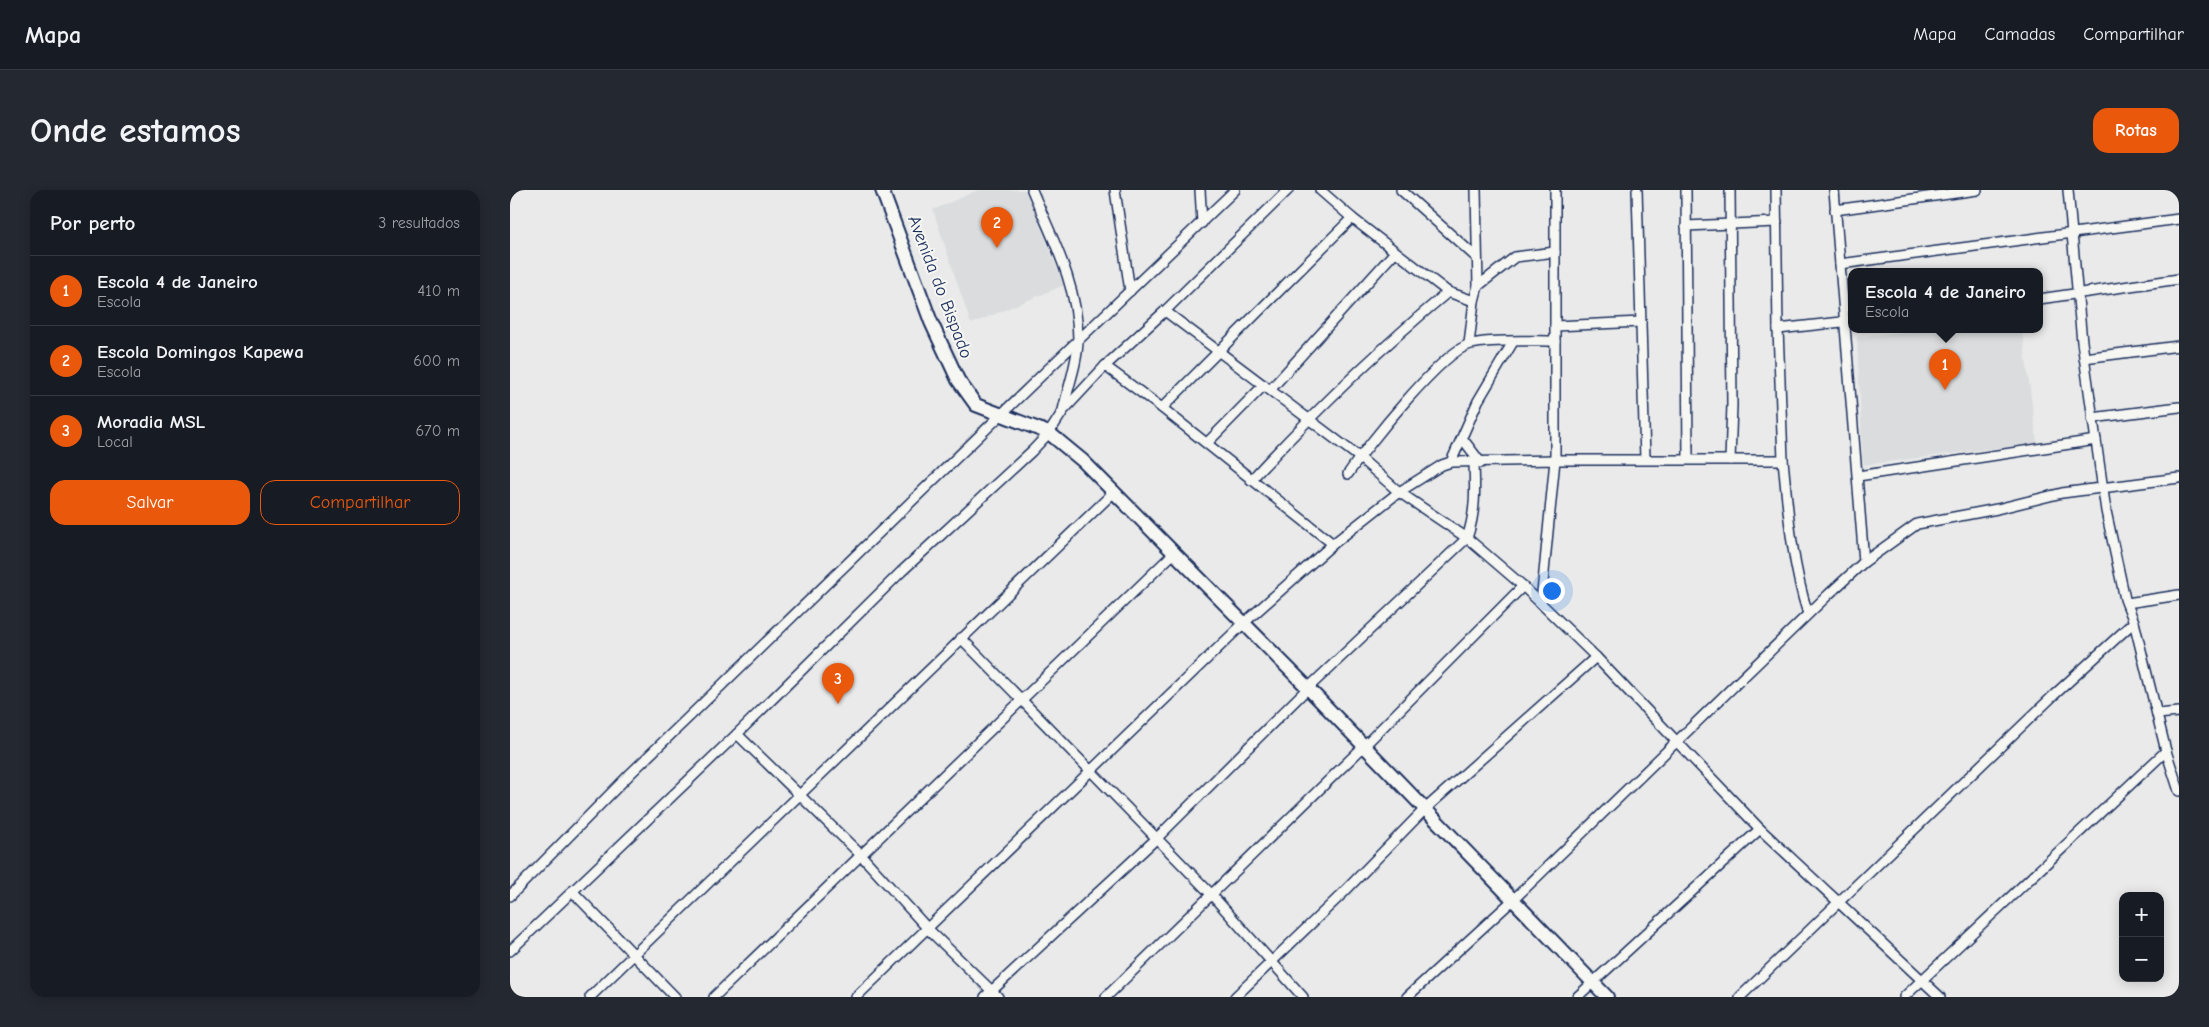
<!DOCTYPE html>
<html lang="pt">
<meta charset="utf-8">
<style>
:root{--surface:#171b24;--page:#242831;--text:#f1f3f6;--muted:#9ea1a6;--line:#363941;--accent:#ea580c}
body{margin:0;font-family:"Comic Neue",sans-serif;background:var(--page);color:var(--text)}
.controls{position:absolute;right:15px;bottom:15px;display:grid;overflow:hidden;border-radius:10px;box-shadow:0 2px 12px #0003}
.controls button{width:45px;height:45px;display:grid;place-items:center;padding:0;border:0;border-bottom:1px solid var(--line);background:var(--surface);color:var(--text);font:25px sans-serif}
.you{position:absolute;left:1041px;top:400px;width:18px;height:18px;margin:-12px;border:4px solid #fff;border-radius:50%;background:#1a73e8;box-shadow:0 0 0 8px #1a73e833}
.badge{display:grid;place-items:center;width:32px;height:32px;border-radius:50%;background:var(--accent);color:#fff;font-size:16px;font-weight:700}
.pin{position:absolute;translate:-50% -41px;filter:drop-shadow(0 1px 2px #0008)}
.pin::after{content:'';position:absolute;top:26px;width:18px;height:15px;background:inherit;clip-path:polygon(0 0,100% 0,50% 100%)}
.popup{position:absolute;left:1338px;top:78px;width:195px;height:65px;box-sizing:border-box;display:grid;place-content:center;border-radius:10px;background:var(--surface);filter:drop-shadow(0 1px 4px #0005);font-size:16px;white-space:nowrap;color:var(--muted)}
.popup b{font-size:19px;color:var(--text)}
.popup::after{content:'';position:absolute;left:50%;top:100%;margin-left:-10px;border:10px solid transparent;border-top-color:var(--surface)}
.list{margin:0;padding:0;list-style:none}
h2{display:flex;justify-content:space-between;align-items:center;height:65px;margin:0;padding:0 20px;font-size:21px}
h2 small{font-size:16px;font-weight:400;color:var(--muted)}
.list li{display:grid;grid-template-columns:32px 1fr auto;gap:15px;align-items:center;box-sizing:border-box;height:70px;padding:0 20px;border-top:1px solid var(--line)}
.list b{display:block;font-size:19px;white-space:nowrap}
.list p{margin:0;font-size:16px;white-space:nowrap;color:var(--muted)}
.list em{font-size:16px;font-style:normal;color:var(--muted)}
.actions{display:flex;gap:10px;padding:15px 20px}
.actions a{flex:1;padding:11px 0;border:1px solid var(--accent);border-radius:15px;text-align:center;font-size:18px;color:var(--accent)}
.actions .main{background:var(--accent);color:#fff}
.map{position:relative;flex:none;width:1669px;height:807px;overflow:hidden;border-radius:15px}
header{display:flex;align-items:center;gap:30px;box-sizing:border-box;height:70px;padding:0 25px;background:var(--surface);border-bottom:1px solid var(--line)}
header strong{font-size:24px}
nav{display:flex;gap:28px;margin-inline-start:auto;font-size:18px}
.intro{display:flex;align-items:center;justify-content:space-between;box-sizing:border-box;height:120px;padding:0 30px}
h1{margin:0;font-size:35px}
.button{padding:12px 22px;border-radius:15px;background:var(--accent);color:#fff;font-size:18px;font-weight:700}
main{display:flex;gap:30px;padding:0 30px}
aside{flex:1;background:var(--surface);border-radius:15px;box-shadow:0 2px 12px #0003}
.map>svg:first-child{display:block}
</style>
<header>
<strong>Mapa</strong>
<nav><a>Mapa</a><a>Camadas</a><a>Compartilhar</a></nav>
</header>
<div class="intro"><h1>Onde estamos</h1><a class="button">Rotas</a></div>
<main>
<aside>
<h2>Por perto<small>3 resultados</small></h2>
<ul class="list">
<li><span class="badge">1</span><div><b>Escola 4 de Janeiro</b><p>Escola</p></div><em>410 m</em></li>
<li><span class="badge">2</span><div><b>Escola Domingos Kapewa</b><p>Escola</p></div><em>600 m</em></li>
<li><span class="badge">3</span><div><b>Moradia MSL</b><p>Local</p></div><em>670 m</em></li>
</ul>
<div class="actions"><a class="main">Salvar</a><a>Compartilhar</a></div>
</aside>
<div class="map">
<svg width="1669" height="807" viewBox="0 0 1669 807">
<rect width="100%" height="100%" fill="#e9eae9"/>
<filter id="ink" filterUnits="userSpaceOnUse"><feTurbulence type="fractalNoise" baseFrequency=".02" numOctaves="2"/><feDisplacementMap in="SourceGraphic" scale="10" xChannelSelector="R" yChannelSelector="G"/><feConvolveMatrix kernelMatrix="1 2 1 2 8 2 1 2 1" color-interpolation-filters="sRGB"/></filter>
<g filter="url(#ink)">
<!-- built -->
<g fill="#dadcde">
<polygon points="468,0 516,0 554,95 461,134 423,20"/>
<polygon points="1423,139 1512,139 1527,253 1353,275 1347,147"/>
</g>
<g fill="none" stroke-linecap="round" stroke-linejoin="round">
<!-- minor casing -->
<g stroke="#1b2f5e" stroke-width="12">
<g id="minor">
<path d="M522 0C542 48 568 95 568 149 568 172 558 197 553 220"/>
<polyline points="605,0 620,101"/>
<polyline points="690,0 692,33"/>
<polyline points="810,0 842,28 938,102 964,111"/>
<polyline points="891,0 967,68"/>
<polyline points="1045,0 1045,270 1273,270 1268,139 1341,131"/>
<polyline points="1127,0 1135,269"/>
<polyline points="1176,0 1178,269"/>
<polyline points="1266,0 1268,139"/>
<polyline points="1324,0 1354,372"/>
<polyline points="1558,0 1572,152 1596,321 1615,409 1624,432 1656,561 1669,601"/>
<polyline points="1325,20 1467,0"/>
<polyline points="1176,36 1267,32"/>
<polyline points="1330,74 1669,29"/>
<polyline points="968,96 1005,67 1045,62"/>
<polyline points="1529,109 1669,89"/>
<polyline points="655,121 849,267 889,302 957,348 1013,396 1086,467 1250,639 1430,807"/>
<polyline points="1045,136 1131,132"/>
<polyline points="959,154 964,111 968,96 966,0"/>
<polyline points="1574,168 1669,156"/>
<polyline points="595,176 652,218 823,354"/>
<polyline points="760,200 885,62"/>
<polyline points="652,218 842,28"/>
<polyline points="1582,228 1669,217"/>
<polyline points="952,248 971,273"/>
<polyline points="697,253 754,195"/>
<polyline points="1220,270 1222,215 1220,0"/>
<path d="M1273 270C1278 322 1282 374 1298 424"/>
<polyline points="941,272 968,211 1003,152"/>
<path d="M838 284C856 257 933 160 961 154 982 149 1021 151 1045 151"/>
<polyline points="1348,286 1586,250"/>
<path d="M741 290C803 223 868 160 938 102"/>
<polyline points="1617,413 1669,405"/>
<polyline points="451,448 701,704 793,807"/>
<polyline points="1647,524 1669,522"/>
<polyline points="227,544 350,664 418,739 488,807"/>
<polyline points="62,701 165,807"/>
<polyline points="0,706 121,583 533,184 725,0"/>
<polyline points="0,761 227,544 391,382 522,261 539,243 553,221 595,176 655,121 778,0"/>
<polyline points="80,807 605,301"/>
<polyline points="204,807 665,362"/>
<polyline points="346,807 734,433 823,354 889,302 932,275 941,272 1045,270 1031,413"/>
<path d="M475 807 646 649 798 498 957 348C966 322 965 299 964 273"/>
<polyline points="596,807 854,556 1013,396"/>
<polyline points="725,807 832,704 915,619 1086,467"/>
<polyline points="897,807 1003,710 1319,404 1354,372 1407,334 1487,319 1552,303 1669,288"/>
<polyline points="1067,807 1250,639"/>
<polyline points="1230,807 1544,505 1624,432"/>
<polyline points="1394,807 1656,561"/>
</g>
</g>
<!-- secondary casing -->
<g stroke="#1b2f5e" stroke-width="16">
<polyline id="secondary" points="372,0 421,132 448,190 466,215 539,243 573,271 798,498 1097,807"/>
</g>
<!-- minor -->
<use href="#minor" stroke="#f6f6f2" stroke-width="9"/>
<!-- secondary -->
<use href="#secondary" stroke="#f6f6f2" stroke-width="12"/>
</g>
</g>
<g text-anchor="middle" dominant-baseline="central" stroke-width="4" stroke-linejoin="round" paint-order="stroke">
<!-- street labels -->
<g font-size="18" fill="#1b2f5e" stroke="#f6f6f2">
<text transform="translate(430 97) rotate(69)">Avenida do Bispado</text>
</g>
</g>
</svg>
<div class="controls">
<button>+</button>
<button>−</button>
</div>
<div class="you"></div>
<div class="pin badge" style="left:1435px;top:200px">1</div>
<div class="popup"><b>Escola 4 de Janeiro</b>Escola</div>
<div class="pin badge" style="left:487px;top:58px">2</div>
<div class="pin badge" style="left:328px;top:514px">3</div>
</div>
</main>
